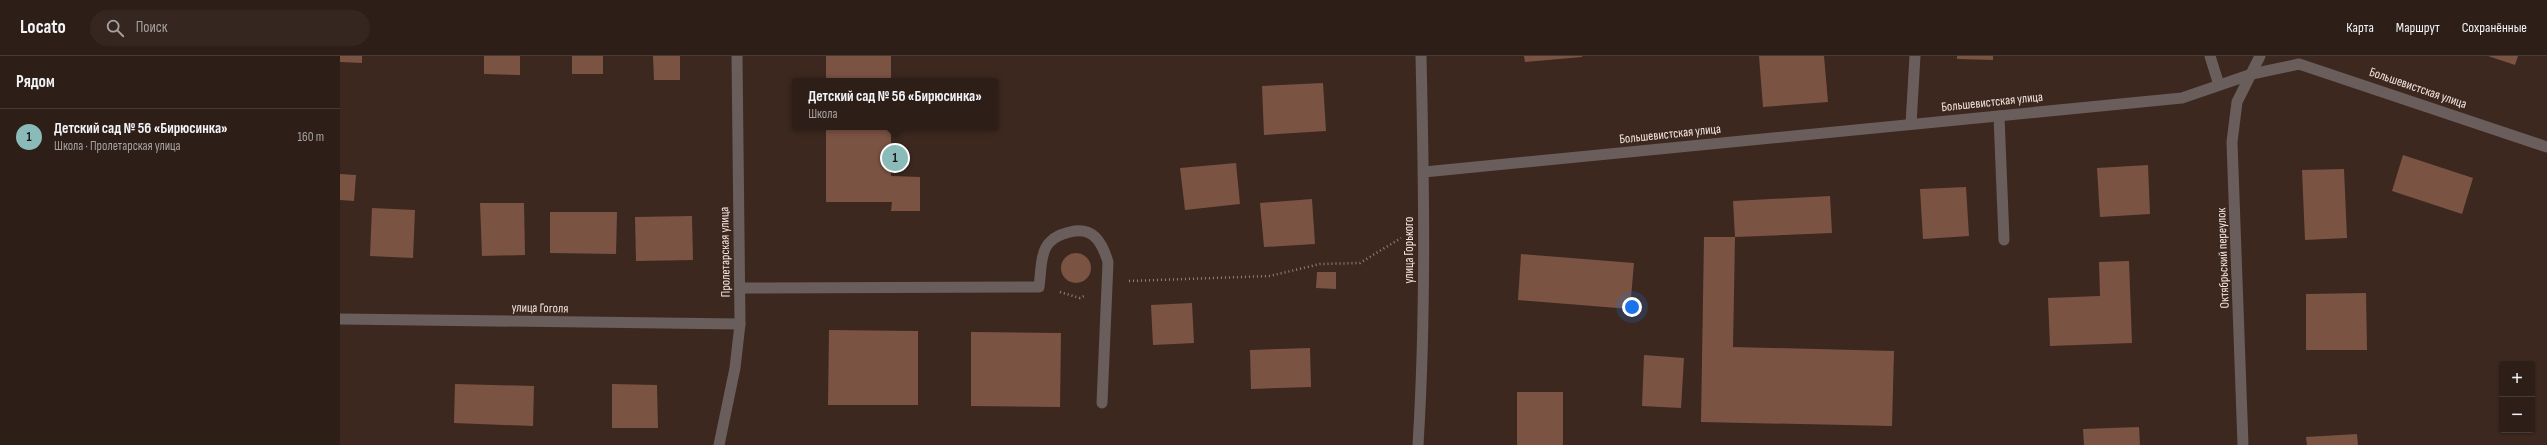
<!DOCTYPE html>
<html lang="ru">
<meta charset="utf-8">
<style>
:root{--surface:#2d1e17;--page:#352720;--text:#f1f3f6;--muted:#a7a2a1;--line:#483c36;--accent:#8bbbb9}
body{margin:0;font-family:"Sofia Sans Condensed",sans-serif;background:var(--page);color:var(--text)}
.controls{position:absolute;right:12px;bottom:12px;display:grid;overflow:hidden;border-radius:4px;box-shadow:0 1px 3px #0004}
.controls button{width:36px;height:36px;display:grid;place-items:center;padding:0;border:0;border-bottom:1px solid var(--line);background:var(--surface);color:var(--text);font:20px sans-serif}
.you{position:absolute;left:1292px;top:251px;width:14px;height:14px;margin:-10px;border:3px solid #fff;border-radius:50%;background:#1a73e8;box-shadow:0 0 0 6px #1a73e833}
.badge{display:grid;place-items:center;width:26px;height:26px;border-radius:50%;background:var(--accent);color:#111;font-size:13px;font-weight:700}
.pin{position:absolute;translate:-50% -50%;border:2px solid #fff;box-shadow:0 1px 4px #0006}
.popup{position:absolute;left:452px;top:22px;width:206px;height:52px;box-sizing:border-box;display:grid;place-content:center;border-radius:4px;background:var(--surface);filter:drop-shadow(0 1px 3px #0005);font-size:13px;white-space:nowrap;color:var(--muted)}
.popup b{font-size:15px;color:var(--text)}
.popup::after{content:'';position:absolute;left:50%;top:100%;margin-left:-8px;border:8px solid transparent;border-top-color:var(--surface)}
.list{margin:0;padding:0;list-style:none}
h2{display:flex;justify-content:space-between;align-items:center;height:52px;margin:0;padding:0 16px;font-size:17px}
h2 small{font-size:13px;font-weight:400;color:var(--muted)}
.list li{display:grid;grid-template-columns:26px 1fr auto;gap:12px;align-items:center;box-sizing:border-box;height:56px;padding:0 16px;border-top:1px solid var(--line)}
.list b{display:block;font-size:15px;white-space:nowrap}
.list p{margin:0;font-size:13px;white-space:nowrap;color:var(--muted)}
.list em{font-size:13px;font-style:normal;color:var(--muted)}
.icon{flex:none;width:22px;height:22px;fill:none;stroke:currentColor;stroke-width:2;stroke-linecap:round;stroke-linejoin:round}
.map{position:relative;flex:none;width:2207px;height:389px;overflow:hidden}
header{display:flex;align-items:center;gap:24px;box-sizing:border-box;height:56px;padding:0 20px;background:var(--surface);border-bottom:1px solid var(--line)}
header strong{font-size:19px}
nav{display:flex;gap:22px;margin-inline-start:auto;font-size:14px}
.search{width:280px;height:36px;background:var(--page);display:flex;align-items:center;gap:10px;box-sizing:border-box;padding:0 14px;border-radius:22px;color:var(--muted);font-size:15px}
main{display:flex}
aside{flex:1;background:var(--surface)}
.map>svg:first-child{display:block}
</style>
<header>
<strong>Locato</strong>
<div class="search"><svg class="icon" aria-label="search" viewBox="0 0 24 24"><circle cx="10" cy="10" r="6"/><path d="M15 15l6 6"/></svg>Поиск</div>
<nav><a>Карта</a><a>Маршрут</a><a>Сохранённые</a></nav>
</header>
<main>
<aside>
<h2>Рядом<small></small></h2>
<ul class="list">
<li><span class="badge">1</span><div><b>Детский сад № 56 «Бирюсинка»</b><p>Школа · Пролетарская улица</p></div><em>160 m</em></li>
</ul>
</aside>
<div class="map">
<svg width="2207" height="389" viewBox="0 0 2207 389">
<rect width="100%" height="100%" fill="#3c281f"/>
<!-- building -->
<g fill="#7b5343">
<polygon points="0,0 22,0 22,7 0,6"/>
<polygon points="144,0 180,0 180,19 144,18"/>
<rect x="232" y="0" width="31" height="18"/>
<polygon points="313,0 340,0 340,24 314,24"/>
<rect x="486" y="0" width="65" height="25"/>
<polygon points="1184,0 1242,0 1242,1 1185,6"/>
<polygon points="1419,0 1484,0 1488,46 1423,51"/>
<polygon points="1617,0 1653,0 1653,4 1617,3"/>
<polygon points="2148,0 2178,0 2175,9"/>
<polygon points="983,27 986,75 924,79 922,30"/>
<polygon points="486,71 551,71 551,120 580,121 580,155 551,155 552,146 486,146"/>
<polygon points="2063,99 2133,122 2122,158 2052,135"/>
<polygon points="896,107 900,148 845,154 840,112"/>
<polygon points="1808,109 1810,158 1760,161 1757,112"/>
<polygon points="2004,113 2007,182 1965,184 1962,114"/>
<polygon points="0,118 16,119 14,145 0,144"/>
<polygon points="1626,131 1629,180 1583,183 1580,133"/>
<polygon points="1490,140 1492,177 1395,181 1393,145"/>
<polygon points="972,143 975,188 924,191 920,147"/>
<polygon points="140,147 184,147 185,199 142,200"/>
<polygon points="32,152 75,154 73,202 30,200"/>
<polygon points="210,156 277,156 276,198 210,197"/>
<polygon points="352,160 353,204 296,205 295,161"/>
<polygon points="1364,181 1395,181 1393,291 1554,295 1552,370 1361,366"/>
<circle cx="736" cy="212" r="15"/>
<polygon points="1181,198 1294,207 1290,253 1178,244"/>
<polygon points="1789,205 1792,287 1710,290 1708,242 1760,240 1759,206"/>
<polygon points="977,216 996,216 996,233 976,232"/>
<polygon points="2026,237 2027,294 1966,294 1966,238"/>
<polygon points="852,247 854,287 813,289 811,249"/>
<polygon points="489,274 578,275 578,349 488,349"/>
<polygon points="631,276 721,277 720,351 631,350"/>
<polygon points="970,292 971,331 911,333 910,294"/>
<polygon points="1304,299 1344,302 1341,352 1302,350"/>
<polygon points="115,328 194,330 193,370 114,367"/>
<polygon points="272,328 317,329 318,372 272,372"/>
<rect x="1177" y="336" width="46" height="53"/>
<polygon points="1799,371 1800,389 1744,389 1743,373"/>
<polygon points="2017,378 2018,389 1967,389 1966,381"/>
</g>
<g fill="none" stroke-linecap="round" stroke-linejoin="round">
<!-- path -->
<g stroke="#93827b" stroke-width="2.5" stroke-dasharray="1 3" stroke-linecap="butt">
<polyline points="789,225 930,220 980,208 1020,207 1061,182"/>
<polyline points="720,236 740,242 744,240"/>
</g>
<!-- service -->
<g stroke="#695e5b" stroke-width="11">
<polyline points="1659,60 1664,184"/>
<path d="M400 232 699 231C701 218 700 195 710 186 715 180 723 178 730 176 753 170 762 186 768 206L762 347"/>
</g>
<!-- minor -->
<g stroke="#695e5b" stroke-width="11">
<polyline points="1870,0 1879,29"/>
<polyline points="1571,68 1575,0"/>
<polyline points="1084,116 1842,42 1912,18 1959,8 2207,91"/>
<polyline points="0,263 400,268"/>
<polyline points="379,389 395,312 400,268 397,0"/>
<path d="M1078 389C1086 260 1084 130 1081 0"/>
<polyline points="1903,389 1892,86 1897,46 1920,0"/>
</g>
</g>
<g text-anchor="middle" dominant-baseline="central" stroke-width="3" stroke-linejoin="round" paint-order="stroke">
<!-- street labels -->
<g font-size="13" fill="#f2e4df" stroke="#3c281f">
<text transform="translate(2078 32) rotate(19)">Большевистская улица</text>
<text transform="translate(1652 46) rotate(-6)">Большевистская улица</text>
<text transform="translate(1330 78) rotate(-6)">Большевистская улица</text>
<text transform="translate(1069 194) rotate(-90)">улица Горького</text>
<text transform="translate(385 196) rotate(-91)">Пролетарская улица</text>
<text transform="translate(1883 202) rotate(-92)">Октябрьский переулок</text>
<text transform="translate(200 252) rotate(1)">улица Гоголя</text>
</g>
</g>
</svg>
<div class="controls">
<button>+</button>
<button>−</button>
</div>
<div class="you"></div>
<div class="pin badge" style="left:555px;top:102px">1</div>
<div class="popup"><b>Детский сад № 56 «Бирюсинка»</b>Школа</div>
</div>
</main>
